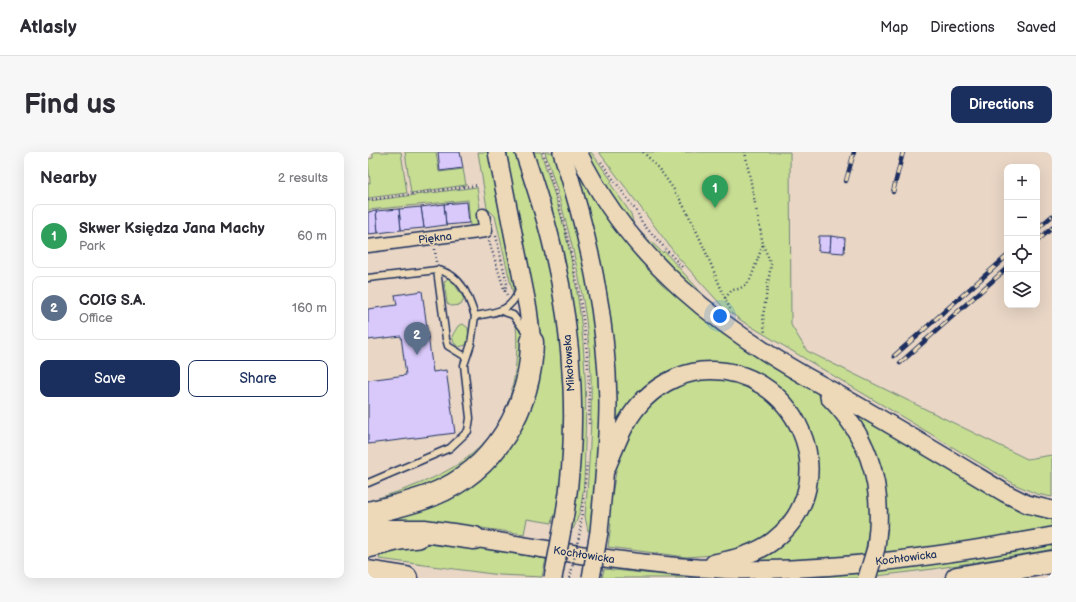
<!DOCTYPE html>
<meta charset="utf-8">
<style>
:root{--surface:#fff;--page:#f7f7f7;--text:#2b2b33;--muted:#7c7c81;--line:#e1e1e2;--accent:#1b2f5e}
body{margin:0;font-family:"Balsamiq Sans",sans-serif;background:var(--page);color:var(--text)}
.controls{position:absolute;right:12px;top:12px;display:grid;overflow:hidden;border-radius:8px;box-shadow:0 4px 16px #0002}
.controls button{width:36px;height:36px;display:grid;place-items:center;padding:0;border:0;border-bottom:1px solid var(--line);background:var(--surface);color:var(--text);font:20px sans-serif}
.you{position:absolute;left:352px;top:164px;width:14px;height:14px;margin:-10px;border:3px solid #fff;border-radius:50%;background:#1a73e8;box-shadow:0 0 0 6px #1a73e833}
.badge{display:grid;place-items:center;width:26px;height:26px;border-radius:50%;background:var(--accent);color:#fff;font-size:13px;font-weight:700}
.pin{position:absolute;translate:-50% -33px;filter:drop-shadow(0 1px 2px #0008)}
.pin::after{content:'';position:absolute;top:21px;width:14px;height:12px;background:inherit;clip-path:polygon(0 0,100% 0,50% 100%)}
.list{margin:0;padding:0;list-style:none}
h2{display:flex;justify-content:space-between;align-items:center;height:52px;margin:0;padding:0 16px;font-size:17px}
h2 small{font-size:13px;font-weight:400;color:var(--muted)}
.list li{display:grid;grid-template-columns:26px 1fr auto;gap:12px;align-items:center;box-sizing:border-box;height:64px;margin:0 8px 8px;padding:0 8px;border:1px solid var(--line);border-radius:8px}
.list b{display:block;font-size:15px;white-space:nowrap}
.list p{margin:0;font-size:13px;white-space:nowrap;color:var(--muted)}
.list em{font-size:13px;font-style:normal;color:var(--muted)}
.actions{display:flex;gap:8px;padding:12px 16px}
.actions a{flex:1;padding:9px 0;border:1px solid var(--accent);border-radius:8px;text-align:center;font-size:14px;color:var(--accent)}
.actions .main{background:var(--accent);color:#fff}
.icon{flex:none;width:22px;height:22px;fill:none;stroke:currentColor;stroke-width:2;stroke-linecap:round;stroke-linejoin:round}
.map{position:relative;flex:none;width:684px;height:426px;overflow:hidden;border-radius:8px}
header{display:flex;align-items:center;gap:24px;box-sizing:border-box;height:56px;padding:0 20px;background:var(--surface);border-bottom:1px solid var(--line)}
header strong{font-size:19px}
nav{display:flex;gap:22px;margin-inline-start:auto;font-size:14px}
.intro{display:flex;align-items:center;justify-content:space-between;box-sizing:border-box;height:96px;padding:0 24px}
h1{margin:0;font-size:28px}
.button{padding:10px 18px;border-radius:8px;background:var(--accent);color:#fff;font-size:14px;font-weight:700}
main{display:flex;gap:24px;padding:0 24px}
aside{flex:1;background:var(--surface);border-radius:8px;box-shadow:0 4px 16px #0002}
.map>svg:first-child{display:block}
</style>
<header>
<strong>Atlasly</strong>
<nav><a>Map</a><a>Directions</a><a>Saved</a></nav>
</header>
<div class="intro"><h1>Find us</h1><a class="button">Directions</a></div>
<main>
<aside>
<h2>Nearby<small>2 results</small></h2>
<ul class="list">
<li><span class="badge" style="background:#2e9e5b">1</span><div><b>Skwer Księdza Jana Machy</b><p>Park</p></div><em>60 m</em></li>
<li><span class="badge" style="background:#5c6f8a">2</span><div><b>COIG S.A.</b><p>Office</p></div><em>160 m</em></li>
</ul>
<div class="actions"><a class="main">Save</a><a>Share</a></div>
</aside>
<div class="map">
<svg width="684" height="426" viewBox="0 0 684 426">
<rect width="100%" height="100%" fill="#e9d6c5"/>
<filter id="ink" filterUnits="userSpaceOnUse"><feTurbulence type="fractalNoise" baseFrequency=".025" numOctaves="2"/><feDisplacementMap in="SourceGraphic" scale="8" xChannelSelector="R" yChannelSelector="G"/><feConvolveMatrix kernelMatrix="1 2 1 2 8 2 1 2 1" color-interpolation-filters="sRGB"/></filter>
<g filter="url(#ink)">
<!-- green -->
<g fill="#c7dd92" stroke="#718678">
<polygon points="5,0 33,0 39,41 0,46 0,31 2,31 0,7 5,6"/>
<polygon points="37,0 68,0 71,20 95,17 98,33 43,41"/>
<polygon points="110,0 123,0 147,122 145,142 127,64 119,56"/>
<path d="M135 0H149C164 50 180 99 188 150 199 221 198 294 189 365H185L184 371 159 367 156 382 92 373 14 370 62 350 162 247Z"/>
<path d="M164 0H173C179 21 187 42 193 64 213 138 220 214 217 291 216 320 218 352 205 377H203L211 260Z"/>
<path d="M177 0H185C201 49 215 99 224 150 235 226 233 303 222 379H220L217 364C221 318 224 271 223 225 220 148 201 73 177 0Z"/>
<path d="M201 0 243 67 445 238C472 262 494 294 501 331 504 346 503 362 504 377L501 378 496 405 389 411 388 409 406 398 447 300 439 272 422 245 389 221 355 212 332 213 248 273C245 224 244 175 236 127 228 84 214 42 201 0Z"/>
<polygon points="217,0 223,0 244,29 242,31 263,62 266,74 295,101 296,99 338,146 314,131 249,55"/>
<polygon points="231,0 422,0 423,173 439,199 659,307 684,303 684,345 669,342 648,333 374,169 355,155 309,104"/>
<polygon points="109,35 114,70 112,73 102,74 100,48 0,58 0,49"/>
<polygon points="80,126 84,128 96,147 93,153 83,154 79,151 76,130"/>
<path d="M148 171 156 181 158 206 133 283 79 328 0 354V349C100 320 156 286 148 171Z"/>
<polygon points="95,172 100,176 101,186 98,193 91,195 86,191 84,184 90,174"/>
<polygon points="359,225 405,247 431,286 435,324 423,358 399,386 361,402 318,405 240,395 243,372 239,372 250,308 262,277 281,249 319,228"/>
<polygon points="487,260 684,365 684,377 618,389 515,403 520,376 517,375 486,261"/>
<polygon points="684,391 684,397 675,399 565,417 492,426 234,426 236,417 325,426 378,425"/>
<polygon points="54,392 93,393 178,407 174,425 132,423 11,407 13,400"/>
</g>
<!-- building -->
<g fill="#d9c9fb" stroke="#1b2f5e">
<polygon points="70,0 92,0 95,16 72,19"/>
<polygon points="99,50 101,71 78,73 76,52"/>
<polygon points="76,52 78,73 56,76 53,55"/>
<polygon points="53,55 56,76 33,78 31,57"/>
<polygon points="31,57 33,78 10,81 8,59"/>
<polygon points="8,59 10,81 0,82 0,60"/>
<polygon points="451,84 463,84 462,100 450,99"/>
<polygon points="463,84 477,86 476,101 462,100"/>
<polygon points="54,139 65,220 78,218 87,281 0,292 0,228 38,223 33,184 0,188 0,157 29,153 27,143"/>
</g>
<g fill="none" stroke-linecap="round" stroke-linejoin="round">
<!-- lane casing -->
<g stroke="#1b2f5e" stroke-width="9">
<g id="lane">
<polyline points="69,118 78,187 80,194 98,205"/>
<path d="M0 126 69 118C93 122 100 143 107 164 130 160 142 160 152 137"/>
<polyline points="133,159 145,163 157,179"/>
<polyline points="0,331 82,296 100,279 102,266 96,213 103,192 107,164"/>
</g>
</g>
<!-- street casing -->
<g stroke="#1b2f5e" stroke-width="15">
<polyline id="street" points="0,94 118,79 115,63"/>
</g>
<!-- secondary casing -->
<g stroke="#1b2f5e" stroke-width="20">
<g id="secondary">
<polyline points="129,0 160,157 164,190"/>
<path d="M156 0C166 31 177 62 184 93 206 182 212 288 194 378"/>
<path d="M194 0C220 82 239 164 240 250 240 294 235 337 231 380"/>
<path d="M210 0C262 109 354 179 457 235 518 269 577 305 637 341L659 352 684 358"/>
<path d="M461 245C498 282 513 324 510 376"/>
<path d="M238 317C247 296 255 271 271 253 286 235 309 222 333 219 427 210 481 330 405 389 388 402 366 407 346 411"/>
<path d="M95 386H106C180 397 255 411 330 416 344 416 358 418 372 418 477 418 581 403 684 384"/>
<polyline points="0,397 32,389 51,387"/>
</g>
</g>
<!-- highway casing -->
<g stroke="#1b2f5e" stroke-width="25">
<g id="highway">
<path d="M0 361C22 356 44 351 64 343 127 318 163 256 164 190"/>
<polyline points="0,379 56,379 106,386"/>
<polyline points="0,420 38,426"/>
<polyline points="589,426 684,410"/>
</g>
</g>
<!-- path -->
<g stroke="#1b2f5e" stroke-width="2.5" stroke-dasharray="1 3" stroke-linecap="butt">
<path d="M175 0C203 88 224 179 221 272"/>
<path d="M275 0C320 43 337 102 362 157"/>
<polyline points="233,10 269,60 274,71 315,116"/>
<polyline points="0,48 111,33"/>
<polyline points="128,84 139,132 137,140 139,143"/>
<polyline points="121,89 137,140"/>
<polyline points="395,93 403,112 395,164 397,182"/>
<polyline points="67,97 68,110"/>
<polyline points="357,146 364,138 371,137 379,132 383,126 395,92 377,0"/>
<polyline points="212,379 219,311"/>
</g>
<!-- lane -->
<use href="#lane" stroke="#edd9b7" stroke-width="6"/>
<!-- street -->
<use href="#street" stroke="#edd9b7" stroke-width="12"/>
<!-- secondary -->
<use href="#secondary" stroke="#edd9b7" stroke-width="17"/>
<!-- highway -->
<use href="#highway" stroke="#edd9b7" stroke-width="22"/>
<!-- rail casing -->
<g stroke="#1b2f5e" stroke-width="4.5">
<g id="rail">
<polyline points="478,29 486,0"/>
<polyline points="525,40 535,0"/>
<polyline points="669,77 684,64"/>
<polyline points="669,89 684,76"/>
<polyline points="526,204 639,104"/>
<polyline points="532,211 639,116"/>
</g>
</g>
<!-- rail -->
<use href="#rail" stroke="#edd9b7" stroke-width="3" stroke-dasharray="9" stroke-linecap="butt"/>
<!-- secondary-bridge casing -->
<g stroke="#1b2f5e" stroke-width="20" stroke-linecap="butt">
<g id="secondary-bridge">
<polyline points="185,426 194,378"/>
<polyline points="223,426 231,380"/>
<polyline points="499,426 508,396 510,376"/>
</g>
</g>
<!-- path-bridge -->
<polyline stroke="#1b2f5e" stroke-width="2.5" stroke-dasharray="1 3" stroke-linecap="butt" points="202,426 212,379"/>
<!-- secondary-bridge -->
<use href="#secondary-bridge" stroke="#edd9b7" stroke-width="17"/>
</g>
</g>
<g text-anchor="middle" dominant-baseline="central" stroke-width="3" stroke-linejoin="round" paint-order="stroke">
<!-- street labels -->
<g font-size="11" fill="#1b2f5e" stroke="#edd9b7">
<text transform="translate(67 86) rotate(-7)">Piękna</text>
<text transform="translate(201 211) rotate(-94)">Mikołowska</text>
<text transform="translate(216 403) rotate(9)">Kochłowicka</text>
<text transform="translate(538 406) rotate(-7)">Kochłowicka</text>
</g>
</g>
</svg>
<div class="controls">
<button>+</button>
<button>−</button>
<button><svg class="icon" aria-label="locate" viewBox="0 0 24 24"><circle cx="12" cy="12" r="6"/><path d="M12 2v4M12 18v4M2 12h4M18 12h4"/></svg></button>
<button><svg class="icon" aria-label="layers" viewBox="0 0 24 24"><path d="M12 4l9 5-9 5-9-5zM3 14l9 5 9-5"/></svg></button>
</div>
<div class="you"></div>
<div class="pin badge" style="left:347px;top:56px;background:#2e9e5b">1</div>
<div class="pin badge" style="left:49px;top:203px;background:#5c6f8a">2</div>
</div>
</main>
